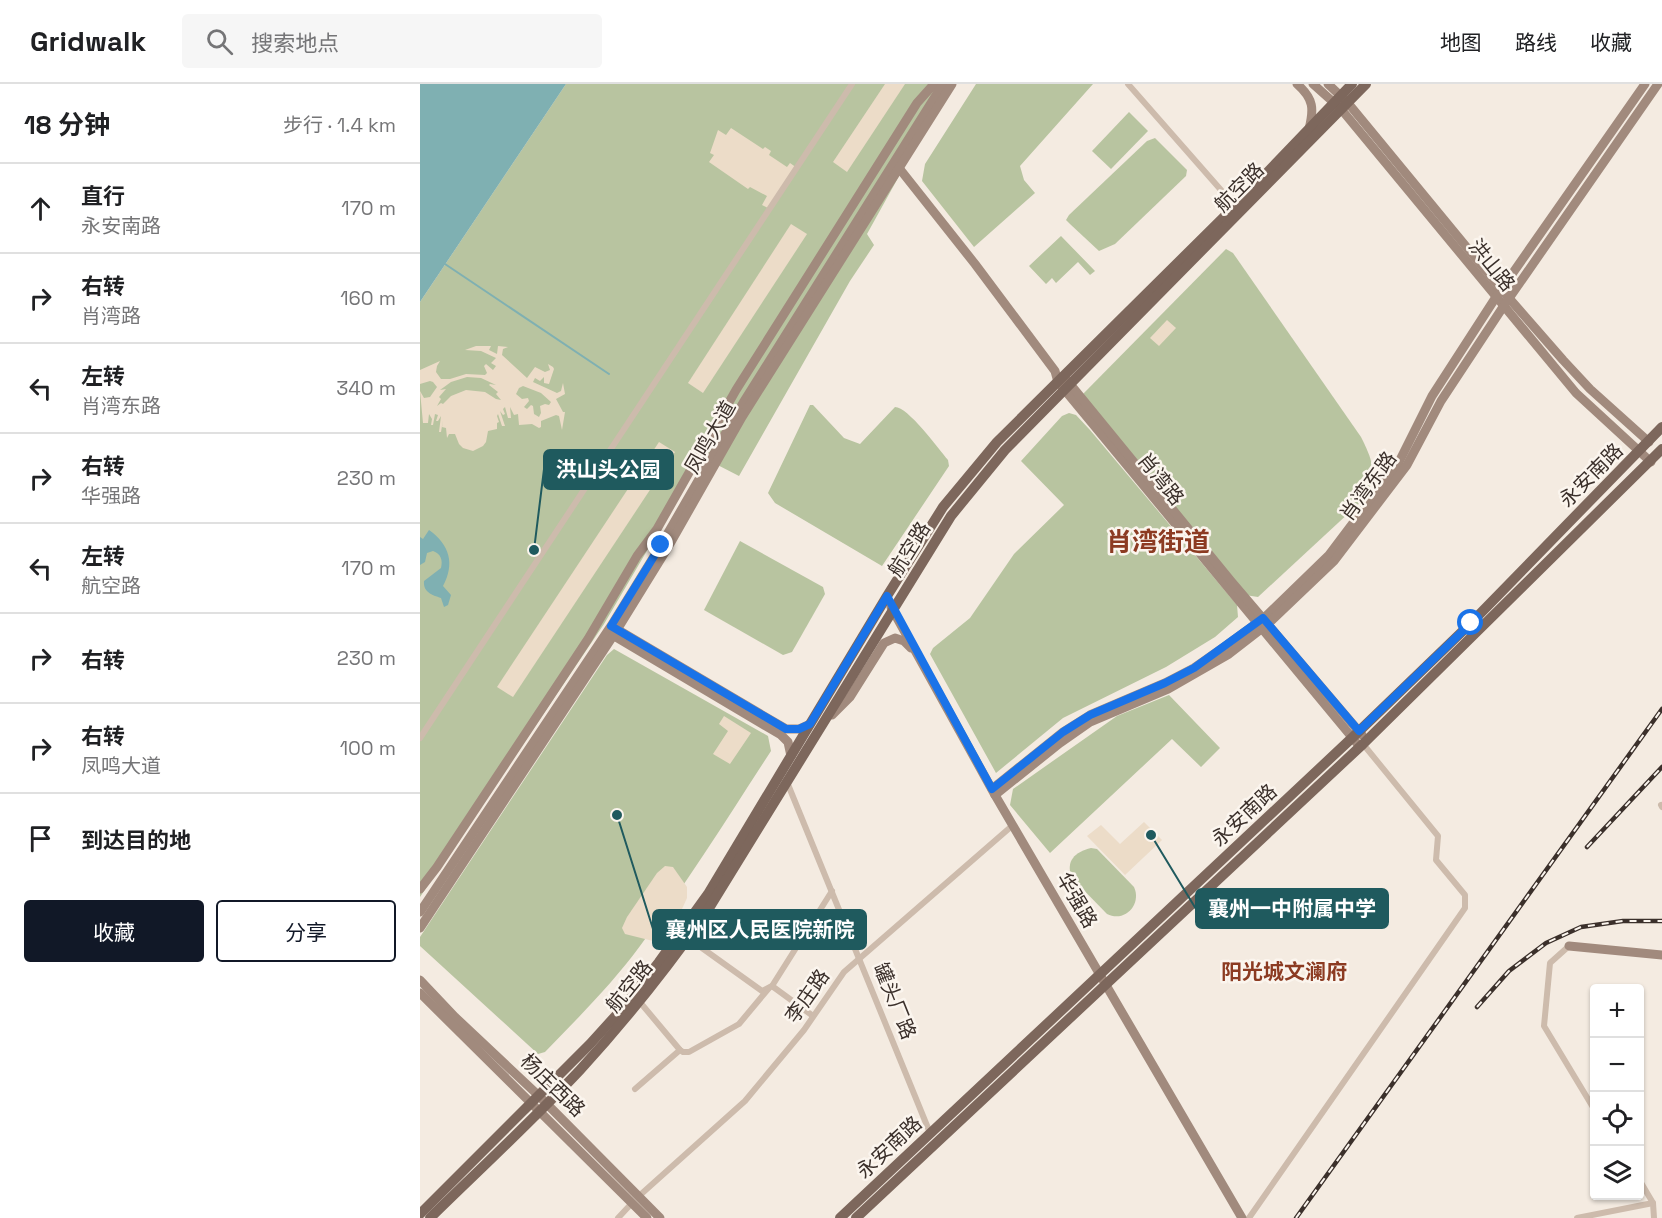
<!DOCTYPE html>
<html lang="zh">
<meta charset="utf-8">
<style>
:root{--surface:#fff;--page:#f6f6f6;--text:#202124;--muted:#757577;--line:#e0e0e0;--accent:#111827}
body{margin:0;font-family:"Space Grotesk","Noto Sans SC",sans-serif;background:var(--page);color:var(--text)}
.controls{position:absolute;right:18px;bottom:18px;display:grid;overflow:hidden;border-radius:6px;box-shadow:0 2px 4px #0004}
.controls button{width:54px;height:54px;display:grid;place-items:center;padding:0;border:0;border-bottom:2px solid var(--line);background:var(--surface);color:var(--text);font:30px sans-serif}
.stop{position:absolute;width:18px;height:18px;margin:-14px;border:4px solid #1a73e8;border-radius:50%;background:#fff}
.stop.end{background:#1a73e8;border-color:#fff;box-shadow:0 2px 6px #0008}
.list{margin:0;padding:0;list-style:none}
h2{display:flex;justify-content:space-between;align-items:center;height:78px;margin:0;padding:0 24px;font-size:26px}
h2 small{font-size:20px;font-weight:400;color:var(--muted)}
.list li{display:grid;grid-template-columns:39px 1fr auto;gap:18px;align-items:center;box-sizing:border-box;height:90px;padding:0 24px;border-top:2px solid var(--line)}
.list b{display:block;font-size:22px;white-space:nowrap}
.list p{margin:0;font-size:20px;white-space:nowrap;color:var(--muted)}
.list em{font-size:20px;font-style:normal;color:var(--muted)}
.actions{display:flex;gap:12px;padding:18px 24px}
.actions a{flex:1;padding:14px 0;border:2px solid var(--accent);border-radius:6px;text-align:center;font-size:21px;color:var(--accent)}
.actions .main{background:var(--accent);color:#fff}
.icon{flex:none;width:33px;height:33px;fill:none;stroke:currentColor;stroke-width:2;stroke-linecap:round;stroke-linejoin:round}
.map{position:relative;flex:none;width:1242px;height:1134px;overflow:hidden}
header{display:flex;align-items:center;gap:36px;box-sizing:border-box;height:84px;padding:0 30px;background:var(--surface);border-bottom:2px solid var(--line)}
header strong{font-size:28px}
nav{display:flex;gap:33px;margin-inline-start:auto;font-size:21px}
.search{width:420px;height:54px;background:var(--page);display:flex;align-items:center;gap:15px;box-sizing:border-box;padding:0 21px;border-radius:6px;color:var(--muted);font-size:22px}
main{display:flex}
aside{flex:1;background:var(--surface)}
.map>svg:first-child{display:block}
</style>
<header>
<strong>Gridwalk</strong>
<div class="search"><svg class="icon" aria-label="search" viewBox="0 0 24 24"><circle cx="10" cy="10" r="6"/><path d="M15 15l6 6"/></svg>搜索地点</div>
<nav><a>地图</a><a>路线</a><a>收藏</a></nav>
</header>
<main>
<aside>
<h2>18 分钟<small>步行 · 1.4 km</small></h2>
<ul class="list">
<li><svg class="icon" aria-label="ahead" viewBox="0 0 24 24"><path d="M12 20V5M6 11l6-6 6 6"/></svg><div><b>直行</b><p>永安南路</p></div><em>170 m</em></li>
<li><svg class="icon" aria-label="right" viewBox="0 0 24 24"><path d="M7 20v-9h11M14 6l5 5-5 5"/></svg><div><b>右转</b><p>肖湾路</p></div><em>160 m</em></li>
<li><svg class="icon" aria-label="left" viewBox="0 0 24 24"><path d="M17 20v-9H6M10 6l-5 5 5 5"/></svg><div><b>左转</b><p>肖湾东路</p></div><em>340 m</em></li>
<li><svg class="icon" aria-label="right" viewBox="0 0 24 24"><path d="M7 20v-9h11M14 6l5 5-5 5"/></svg><div><b>右转</b><p>华强路</p></div><em>230 m</em></li>
<li><svg class="icon" aria-label="left" viewBox="0 0 24 24"><path d="M17 20v-9H6M10 6l-5 5 5 5"/></svg><div><b>左转</b><p>航空路</p></div><em>170 m</em></li>
<li><svg class="icon" aria-label="right" viewBox="0 0 24 24"><path d="M7 20v-9h11M14 6l5 5-5 5"/></svg><div><b>右转</b></div><em>230 m</em></li>
<li><svg class="icon" aria-label="right" viewBox="0 0 24 24"><path d="M7 20v-9h11M14 6l5 5-5 5"/></svg><div><b>右转</b><p>凤鸣大道</p></div><em>100 m</em></li>
<li><svg class="icon" aria-label="arrive" viewBox="0 0 24 24"><path d="M6 21V4h12l-3 4 3 4H6"/></svg><div><b>到达目的地</b></div></li>
</ul>
<div class="actions"><a class="main">收藏</a><a>分享</a></div>
</aside>
<div class="map">
<svg width="1242" height="1134" viewBox="0 0 1242 1134">
<rect width="100%" height="100%" fill="#f4ebe1"/>
<!-- green -->
<g fill="#b8c4a0">
<polygon points="146,0 530,0 447,150 454,161 430,197 319,392 282,373 184,540 0,813 0,218"/>
<polygon points="556,0 673,0 600,82 604,96 615,109 554,163 502,97 505,80"/>
<polygon points="709,28 728,47 691,85 672,67"/>
<polygon points="735,54 767,86 766,92 695,160 679,167 650,140 646,136 649,131 727,57"/>
<polygon points="641,152 675,187 670,191 658,178 636,199 632,194 626,200 609,182"/>
<path d="M806 165 813 169 941 353C953 377 957 388 945 414L838 513 825 511 663 310Z"/>
<path d="M390 321H393L424 354 440 360 475 323C488 323 518 364 528 376L529 382 462 482 355 419 348 409Z"/>
<polygon points="649,329 656,331 670,346 817,521 818,533 795,553 746,583 643,634 576,689 510,570 513,564 550,534 594,470 644,421 601,377 642,332"/>
<polygon points="320,457 403,503 405,510 372,568 363,571 284,526"/>
<path d="M194 565 348 652 351 667C308 733 267 799 220 862 192 900 158 934 125 968L118 970 0 862V853L187 571Z"/>
<polygon points="749,611 800,664 781,683 752,655 630,769 590,721 593,705 697,632"/>
<path d="M671 764 677 765 714 803C722 820 705 839 687 830L652 794C645 777 655 768 671 764Z"/>
</g>
<!-- plaza -->
<g fill="#ecdcc8" fill-rule="evenodd">
<polygon points="465,0 485,0 427,88 413,78"/>
<polygon points="311,44 343,65 345,63 351,67 349,71 367,83 370,79 377,84 350,125 342,121 347,112 330,103 328,105 289,78 294,71 290,69 298,46 306,51"/>
<polygon points="371,140 387,150 283,309 268,299"/>
<polygon points="747,236 756,244 739,262 730,254"/>
<path d="M56 262H71L69 266 77 270 78 262 88 263 83 265 82 271 107 294 115 283 125 288 130 286 128 280 133 283 134 285 129 300 124 299V293L120 297 115 294 113 298 137 309 141 307 143 299 145 310 136 315 143 328H145L142 346 139 332 136 331 121 337V343L119 344 112 340 99 341 98 330 94 331 90 323 91 334H88L85 323 83 325 85 330 83 331 80 327 85 342H82L78 330 77 332 79 338 77 339V345L68 347 66 358 63 362 53 367 43 364 39 360 35 350H29L27 354 26 344 22 343 23 336 21 348H19L21 332 18 337H16L18 331 15 330 13 341H11L12 335 9 330 8 339H3L0 307 4 314 10 313 17 303 13 298 10 297 0 300V286L20 277 17 282 16 288 21 295H30L46 290 65 291 67 289 64 282 66 280 73 286 76 282 71 279 76 274 61 267 45 266ZM47 293 61 294 76 301 70 300 69 301 78 308 76 310 81 316 76 315 65 308 46 306 31 312 23 320 21 319 17 322 21 315 19 313 26 305 20 306 31 298ZM103 302 121 309 131 318 129 321 125 320 120 322 121 329 119 333 114 330 113 322 111 321 107 325 104 323 109 317 108 314 102 315 96 310 99 304Z"/>
<polygon points="239,358 255,368 93,613 77,603"/>
<polygon points="304,632 331,649 310,680 293,670 308,647 299,640"/>
<polygon points="724,738 742,756 705,791 667,752 681,741 700,760"/>
<polygon points="245,782 253,783 267,803 267,814 262,825 245,847 233,857 205,850 202,844 207,833 237,789"/>
</g>
<!-- water -->
<g fill="#7fb0b2">
<polygon points="0,0 146,0 0,218"/>
<path d="M9 446C30 461 35 480 23 502L31 511 28 521 24 523 21 514C12 511 3 508 4 497L21 484C23 476 21 470 13 467L7 469 5 478 0 481V453L3 455Z"/>
</g>
<g fill="none" stroke-linecap="round" stroke-linejoin="round">
<!-- stream -->
<polyline stroke="#7fb0b2" stroke-width="2" points="25,180 189,290"/>
<!-- street -->
<g stroke="#cdbbac" stroke-width="6">
<polyline points="708,0 815,122"/>
<polyline points="0,654 432,0"/>
<polyline points="367,698 510,1049"/>
<polyline points="1241,721 1242,723"/>
<polyline points="268,854 342,907 352,902 393,932"/>
<polyline points="1149,862 1130,879 1124,942 1174,1025"/>
<polyline points="352,902 412,807"/>
<polyline points="219,917 260,966 263,968 269,968 319,940 349,904"/>
<polyline points="215,1005 260,966"/>
<polyline points="1220,1097 1233,1119 1234,1134"/>
<polyline points="219,1112 325,1017 384,946 424,888 593,741"/>
<polyline points="198,1134 212,1119"/>
<polyline points="829,1134 1045,824 1045,811 1016,776 1018,752 943,660"/>
<polyline points="1157,1134 1233,1119"/>
</g>
<!-- secondary -->
<g stroke="#a18a7d" stroke-width="9">
<path d="M877 0C894 15 894 25 889 45"/>
<polyline points="893,0 921,25 1156,309 1231,378"/>
<polyline points="908,0 928,19 1081,205 1143,276 1170,305 1229,358"/>
<polyline points="475,79 555,180 635,287 638,298 940,663"/>
<polyline points="646,295 811,497 942,651"/>
<polyline points="471,523 575,711 822,1134"/>
<polyline points="193,543 366,645 379,645 390,640"/>
<polyline points="189,549 361,651 368,658 371,672"/>
<polyline points="412,631 430,613 464,559 475,554 484,557 491,564"/>
<polyline points="572,705 643,648 670,631 745,599 774,584 804,563 844,534 909,471 979,378 1012,312 1076,213 1225,0"/>
<polyline points="575,711 640,659 670,638 748,605 809,570 849,539 914,477 987,381 1021,317 1083,223 1238,0"/>
<polyline points="0,805 17,783 168,555 217,472 237,445 316,306 497,19 514,0"/>
<polyline points="0,828 191,542 241,461 323,319 523,0"/>
<polyline points="0,844 197,546 247,465 322,333 532,0"/>
<polyline points="1149,862 1242,871"/>
<polyline points="0,896 35,933 119,1012 240,1134"/>
<polyline points="0,909 227,1134"/>
</g>
<!-- primary -->
<g stroke="#7d675c" stroke-width="10">
<polyline points="0,1130 170,960 200,927 239,878 288,810 467,512 523,423 577,358 815,122 932,0"/>
<path d="M10 1134C60 1085 112 1037 160 986 205 937 247 884 286 829L531 432 585 366 946 0"/>
<polyline points="420,1134 933,653 1051,539 1242,343"/>
<polyline points="436,1134 943,660 1242,365"/>
</g>
<!-- rail casing -->
<g stroke="#3b302b" stroke-width="4.5">
<g id="rail">
<polyline points="1167,763 1242,683"/>
<polyline points="1057,923 1089,887 1126,859 1161,843 1203,837 1242,837"/>
<polyline points="876,1134 1242,625"/>
</g>
</g>
<!-- rail -->
<use href="#rail" stroke="#fbf5ee" stroke-width="2" stroke-dasharray="7" stroke-linecap="butt"/>
</g>
<g fill="none" stroke-linecap="round" stroke-linejoin="round">
<!-- route -->
<polyline stroke="#1a73e8" stroke-width="8" points="241,461 191,542 366,645 379,645 390,640 467,512 572,705 643,648 670,631 745,599 774,584 843,534 939,647 1051,539"/>
</g>
<g text-anchor="middle" dominant-baseline="central" stroke-width="5" stroke-linejoin="round" paint-order="stroke">
<!-- street labels -->
<g font-size="20" fill="#3b302b" stroke="#fbf5ee">
<text transform="translate(819 103) rotate(-45)">航空路</text>
<text transform="translate(1072 181) rotate(51)">洪山路</text>
<text transform="translate(290 353) rotate(-60)">凤鸣大道</text>
<text transform="translate(1171 391) rotate(-45)">永安南路</text>
<text transform="translate(741 395) rotate(51)">肖湾路</text>
<text transform="translate(948 402) rotate(-54)">肖湾东路</text>
<text transform="translate(489 465) rotate(-58)">航空路</text>
<text transform="translate(824 731) rotate(-43)">永安南路</text>
<text transform="translate(657 816) rotate(60)">华强路</text>
<text transform="translate(209 902) rotate(-51)">航空路</text>
<text transform="translate(387 912) rotate(-55)">李庄路</text>
<text transform="translate(475 917) rotate(68)">罐头厂路</text>
<text transform="translate(133 1001) rotate(44)">杨庄西路</text>
<text transform="translate(469 1063) rotate(-43)">永安南路</text>
</g>
<!-- neighbourhood labels -->
<g font-size="21" font-weight="bold" fill="#8c3b22" stroke="#fbf5ee">
<text x="864" y="887">阳光城文澜府</text>
</g>
<!-- district labels -->
<g font-size="26" font-weight="bold" fill="#8c3b22" stroke="#fbf5ee">
<text x="738" y="458">肖湾街道</text>
</g>
</g>
<!-- callouts -->
<path fill="none" stroke="#1f5a5e" stroke-width="2" d="M114 466L124 385M731 751L776 825M197 731L233 845"/>
<g fill="#1f5a5e" stroke="#fbf5ee" stroke-width="2">
<circle cx="114" cy="466" r="6"/>
<circle cx="731" cy="751" r="6"/>
<circle cx="197" cy="731" r="6"/>
</g>
<g fill="#1f5a5e" stroke="#1f5a5e" stroke-width="2">
<rect x="124" y="366" width="129" height="39" rx="6"/>
<rect x="776" y="805" width="192" height="39" rx="6"/>
<rect x="233" y="826" width="213" height="39" rx="6"/>
</g>
<g font-size="21" text-anchor="middle" font-weight="bold" fill="#fff">
<text x="188" y="393">洪山头公园</text>
<text x="872" y="832">襄州一中附属中学</text>
<text x="340" y="853">襄州区人民医院新院</text>
</g>
</svg>
<div class="controls">
<button>+</button>
<button>−</button>
<button><svg class="icon" aria-label="locate" viewBox="0 0 24 24"><circle cx="12" cy="12" r="6"/><path d="M12 2v4M12 18v4M2 12h4M18 12h4"/></svg></button>
<button><svg class="icon" aria-label="layers" viewBox="0 0 24 24"><path d="M12 4l9 5-9 5-9-5zM3 14l9 5 9-5"/></svg></button>
</div>
<div class="stop" style="left:1051px;top:539px"></div>
<div class="stop end" style="left:241px;top:461px"></div>
</div>
</main>
